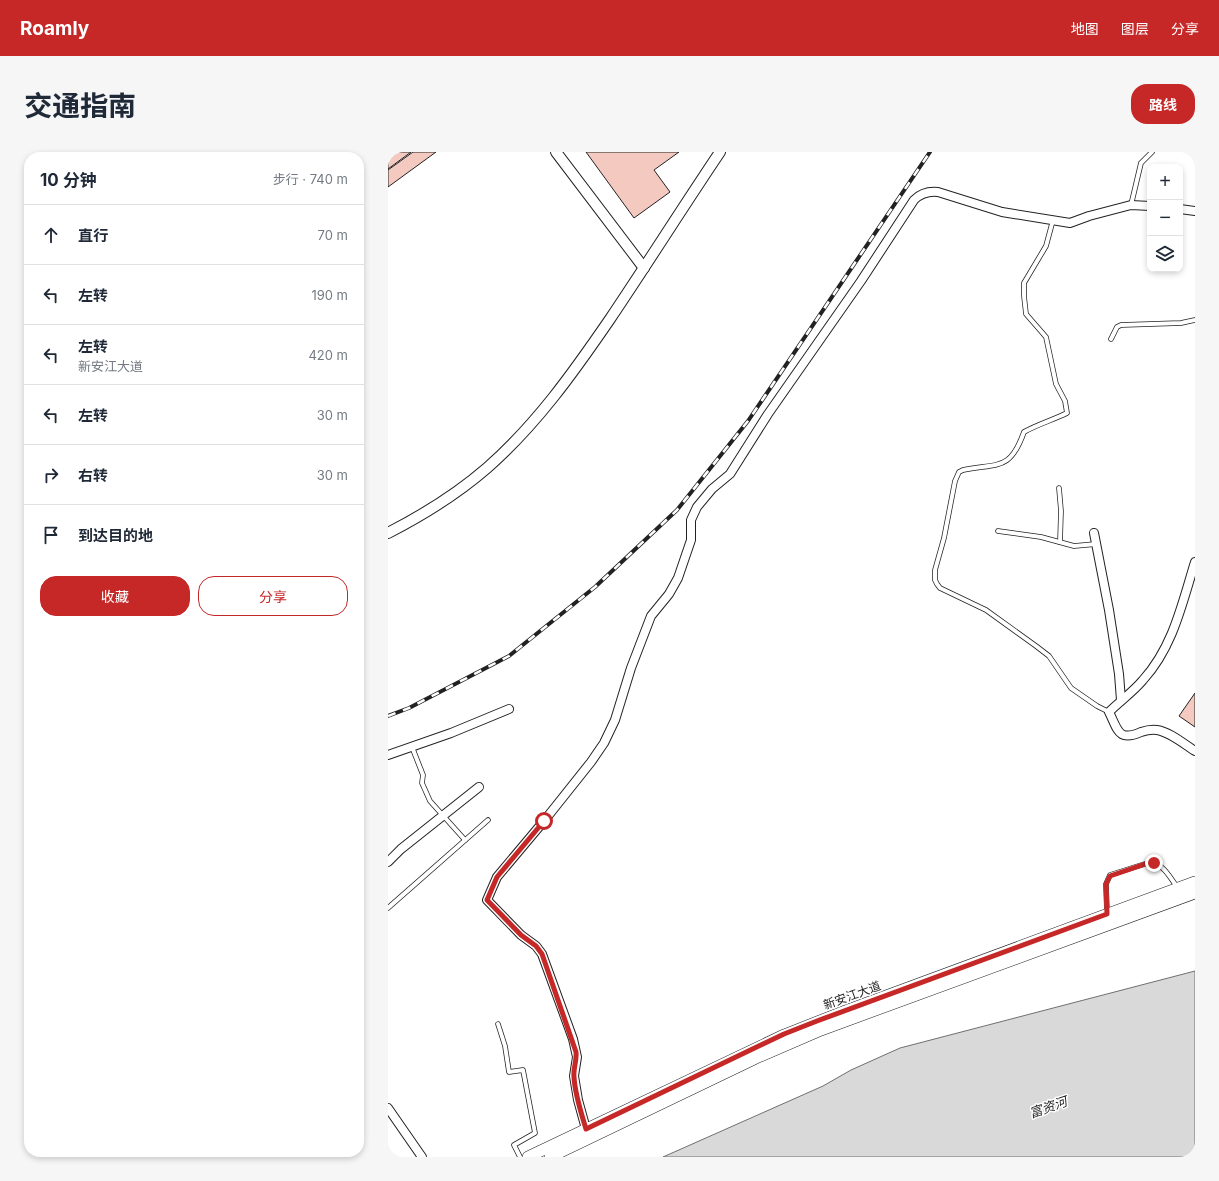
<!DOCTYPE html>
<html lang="zh">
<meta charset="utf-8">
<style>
:root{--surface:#fff;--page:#f6f6f7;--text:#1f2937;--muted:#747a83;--line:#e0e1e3;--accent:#c62828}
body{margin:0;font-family:Inter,"Noto Sans SC",sans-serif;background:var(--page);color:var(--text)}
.controls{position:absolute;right:12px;top:12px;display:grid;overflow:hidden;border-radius:8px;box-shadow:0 2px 6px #0003}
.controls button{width:36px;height:36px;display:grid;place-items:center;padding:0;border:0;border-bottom:1px solid var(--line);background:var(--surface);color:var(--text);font:20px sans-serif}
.stop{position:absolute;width:12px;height:12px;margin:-9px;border:3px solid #c62828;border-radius:50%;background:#fff}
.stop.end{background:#c62828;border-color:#fff;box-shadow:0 1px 4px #0008}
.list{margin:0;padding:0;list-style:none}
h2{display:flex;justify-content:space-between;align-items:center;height:52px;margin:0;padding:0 16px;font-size:17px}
h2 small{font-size:13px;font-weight:400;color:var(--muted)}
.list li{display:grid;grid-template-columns:26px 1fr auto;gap:12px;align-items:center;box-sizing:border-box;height:60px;padding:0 16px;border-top:1px solid var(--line)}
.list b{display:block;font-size:15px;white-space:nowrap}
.list p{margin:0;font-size:13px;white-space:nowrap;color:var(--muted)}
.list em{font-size:13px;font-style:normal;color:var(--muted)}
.actions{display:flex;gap:8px;padding:12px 16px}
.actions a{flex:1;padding:9px 0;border:1px solid var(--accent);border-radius:16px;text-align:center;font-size:14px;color:var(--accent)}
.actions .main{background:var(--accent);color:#fff}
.icon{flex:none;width:22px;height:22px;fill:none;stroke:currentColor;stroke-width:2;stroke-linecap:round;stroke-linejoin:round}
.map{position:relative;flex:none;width:807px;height:1005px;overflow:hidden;border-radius:16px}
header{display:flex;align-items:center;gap:24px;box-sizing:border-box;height:56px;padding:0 20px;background:var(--accent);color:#fff}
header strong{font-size:19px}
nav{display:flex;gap:22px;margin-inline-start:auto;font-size:14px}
.intro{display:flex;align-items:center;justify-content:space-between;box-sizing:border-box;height:96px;padding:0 24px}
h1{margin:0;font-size:28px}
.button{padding:10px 18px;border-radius:16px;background:var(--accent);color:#fff;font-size:14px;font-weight:700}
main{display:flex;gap:24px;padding:0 24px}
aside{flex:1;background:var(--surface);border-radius:16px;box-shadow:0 2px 6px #0003}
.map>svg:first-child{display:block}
</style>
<header>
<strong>Roamly</strong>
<nav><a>地图</a><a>图层</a><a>分享</a></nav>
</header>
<div class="intro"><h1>交通指南</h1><a class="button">路线</a></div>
<main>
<aside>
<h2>10 分钟<small>步行 · 740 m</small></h2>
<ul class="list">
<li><svg class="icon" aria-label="ahead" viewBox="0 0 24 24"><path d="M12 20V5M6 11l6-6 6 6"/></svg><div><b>直行</b></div><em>70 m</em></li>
<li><svg class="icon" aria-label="left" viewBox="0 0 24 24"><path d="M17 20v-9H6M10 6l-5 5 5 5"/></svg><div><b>左转</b></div><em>190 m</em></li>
<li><svg class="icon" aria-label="left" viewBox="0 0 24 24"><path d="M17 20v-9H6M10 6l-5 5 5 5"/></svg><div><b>左转</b><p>新安江大道</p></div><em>420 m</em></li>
<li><svg class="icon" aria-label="left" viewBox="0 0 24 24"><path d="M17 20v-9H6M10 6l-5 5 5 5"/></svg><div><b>左转</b></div><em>30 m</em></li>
<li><svg class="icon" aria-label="right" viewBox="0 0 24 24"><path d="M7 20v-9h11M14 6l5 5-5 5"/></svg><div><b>右转</b></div><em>30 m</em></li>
<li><svg class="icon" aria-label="arrive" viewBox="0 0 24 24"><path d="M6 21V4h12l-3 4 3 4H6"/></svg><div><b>到达目的地</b></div></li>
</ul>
<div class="actions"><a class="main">收藏</a><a>分享</a></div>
</aside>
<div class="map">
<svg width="807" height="1005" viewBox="0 0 807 1005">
<rect width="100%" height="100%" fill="#fff"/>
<!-- water -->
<polygon fill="#d9d9d9" stroke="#6f6f6f" points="807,819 807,1005 275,1005 435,934 463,918 512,896"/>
<!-- building -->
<g fill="#f3c9c0" stroke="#222">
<polygon points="0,0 23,0 0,17"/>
<polygon points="25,0 48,0 0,35 0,18"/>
<polygon points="198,0 291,0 266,18 282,40 246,66"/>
<polygon points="807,541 807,575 791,564"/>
</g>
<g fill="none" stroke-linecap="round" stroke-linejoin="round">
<!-- service casing -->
<g stroke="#222" stroke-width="5.5">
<g id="service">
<polyline points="743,53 753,11 764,0"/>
<path d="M665 68 658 94 636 131V144L638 162 658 185 668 232 677 249 679 261C665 268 650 272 636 280 622 319 611 311 575 318L571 320 567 329 556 386 547 418V428L549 432 552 436 598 458 648 494 661 504 683 536 709 554 721 560"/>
<polyline points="723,187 729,175 733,173 793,171 807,168"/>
<polyline points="671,336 673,359 672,390"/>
<polyline points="610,379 653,385 686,394 708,392"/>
<polyline points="24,595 35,623 34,631 42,649 77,688"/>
<polyline points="0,756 100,668"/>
<path d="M719 762 718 732 722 723 763 710C775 712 782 725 789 735"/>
<polyline points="110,872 117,894 121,920 135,918 147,981 126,993 132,1005"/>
</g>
</g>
<!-- minor casing -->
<g stroke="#222" stroke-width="10">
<g id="minor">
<polyline points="792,57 807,59"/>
<polyline points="706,381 721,458 731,522 733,548"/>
<path d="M807 410C794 452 785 495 755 528 745 540 732 549 721 560 730 578 730 590 753 580 759 578 763 577 769 578 782 580 796 592 807 599"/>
<polyline points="0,603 63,581 121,557"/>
<polyline points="0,710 13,697 91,635"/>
<polyline points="0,956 34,1005"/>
<path d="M198 977 190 948 186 924 189 905 185 887 154 802 148 794 133 783 99 748 109 725 156 669 203 610 216 591 227 568 243 516 263 464 281 442 290 426 303 388V368L309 355 324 337 342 322 380 262 473 129 526 48C533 41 540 39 550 40L614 60 682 71 701 64 743 53 762 54"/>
</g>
</g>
<!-- tertiary casing -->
<g stroke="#222" stroke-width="12">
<g id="tertiary">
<polyline points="168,0 256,116"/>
<path d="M0 381C35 363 69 342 99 316 148 273 185 221 222 167 259 112 295 55 332 0"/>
</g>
</g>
<!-- secondary casing -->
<g stroke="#222" stroke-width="12">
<g id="secondary">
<polyline points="140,1005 396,883 457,859 807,730"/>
<polyline points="162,1005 368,906 433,878 807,741"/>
</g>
</g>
<!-- service -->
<use href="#service" stroke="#fff" stroke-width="4"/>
<!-- minor -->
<use href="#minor" stroke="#fff" stroke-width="8"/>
<!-- tertiary -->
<use href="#tertiary" stroke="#fff" stroke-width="10"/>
<!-- secondary -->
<use href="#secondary" stroke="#fff" stroke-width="11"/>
<!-- rail casing -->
<g stroke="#222" stroke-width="4">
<polyline id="rail" points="0,564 21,556 121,504 207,435 289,358 360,269 542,0"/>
</g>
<!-- rail -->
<use href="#rail" stroke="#fff" stroke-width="2.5" stroke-dasharray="8" stroke-linecap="butt"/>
</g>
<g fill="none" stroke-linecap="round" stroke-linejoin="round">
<!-- route -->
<path stroke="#c62828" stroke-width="5" d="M156 669 109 725 99 748 133 783 148 794 154 802 188 900C189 909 185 916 186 925 187 943 193 960 198 977L396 882 429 869 719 762 718 732 722 724 763 710 766 711"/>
</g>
<g text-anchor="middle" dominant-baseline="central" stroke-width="3" stroke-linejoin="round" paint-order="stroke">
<!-- street labels -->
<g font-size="12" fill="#222" stroke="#fff">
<text transform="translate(464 843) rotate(-20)">新安江大道</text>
</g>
<!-- water labels -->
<g font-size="13" font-style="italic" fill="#222" stroke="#fff">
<text transform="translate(660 955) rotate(-19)">富资河</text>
</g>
</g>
</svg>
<div class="controls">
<button>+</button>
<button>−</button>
<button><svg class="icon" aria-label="layers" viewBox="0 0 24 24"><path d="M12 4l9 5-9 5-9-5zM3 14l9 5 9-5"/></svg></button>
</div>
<div class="stop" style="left:156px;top:669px"></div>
<div class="stop end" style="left:766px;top:711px"></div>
</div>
</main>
